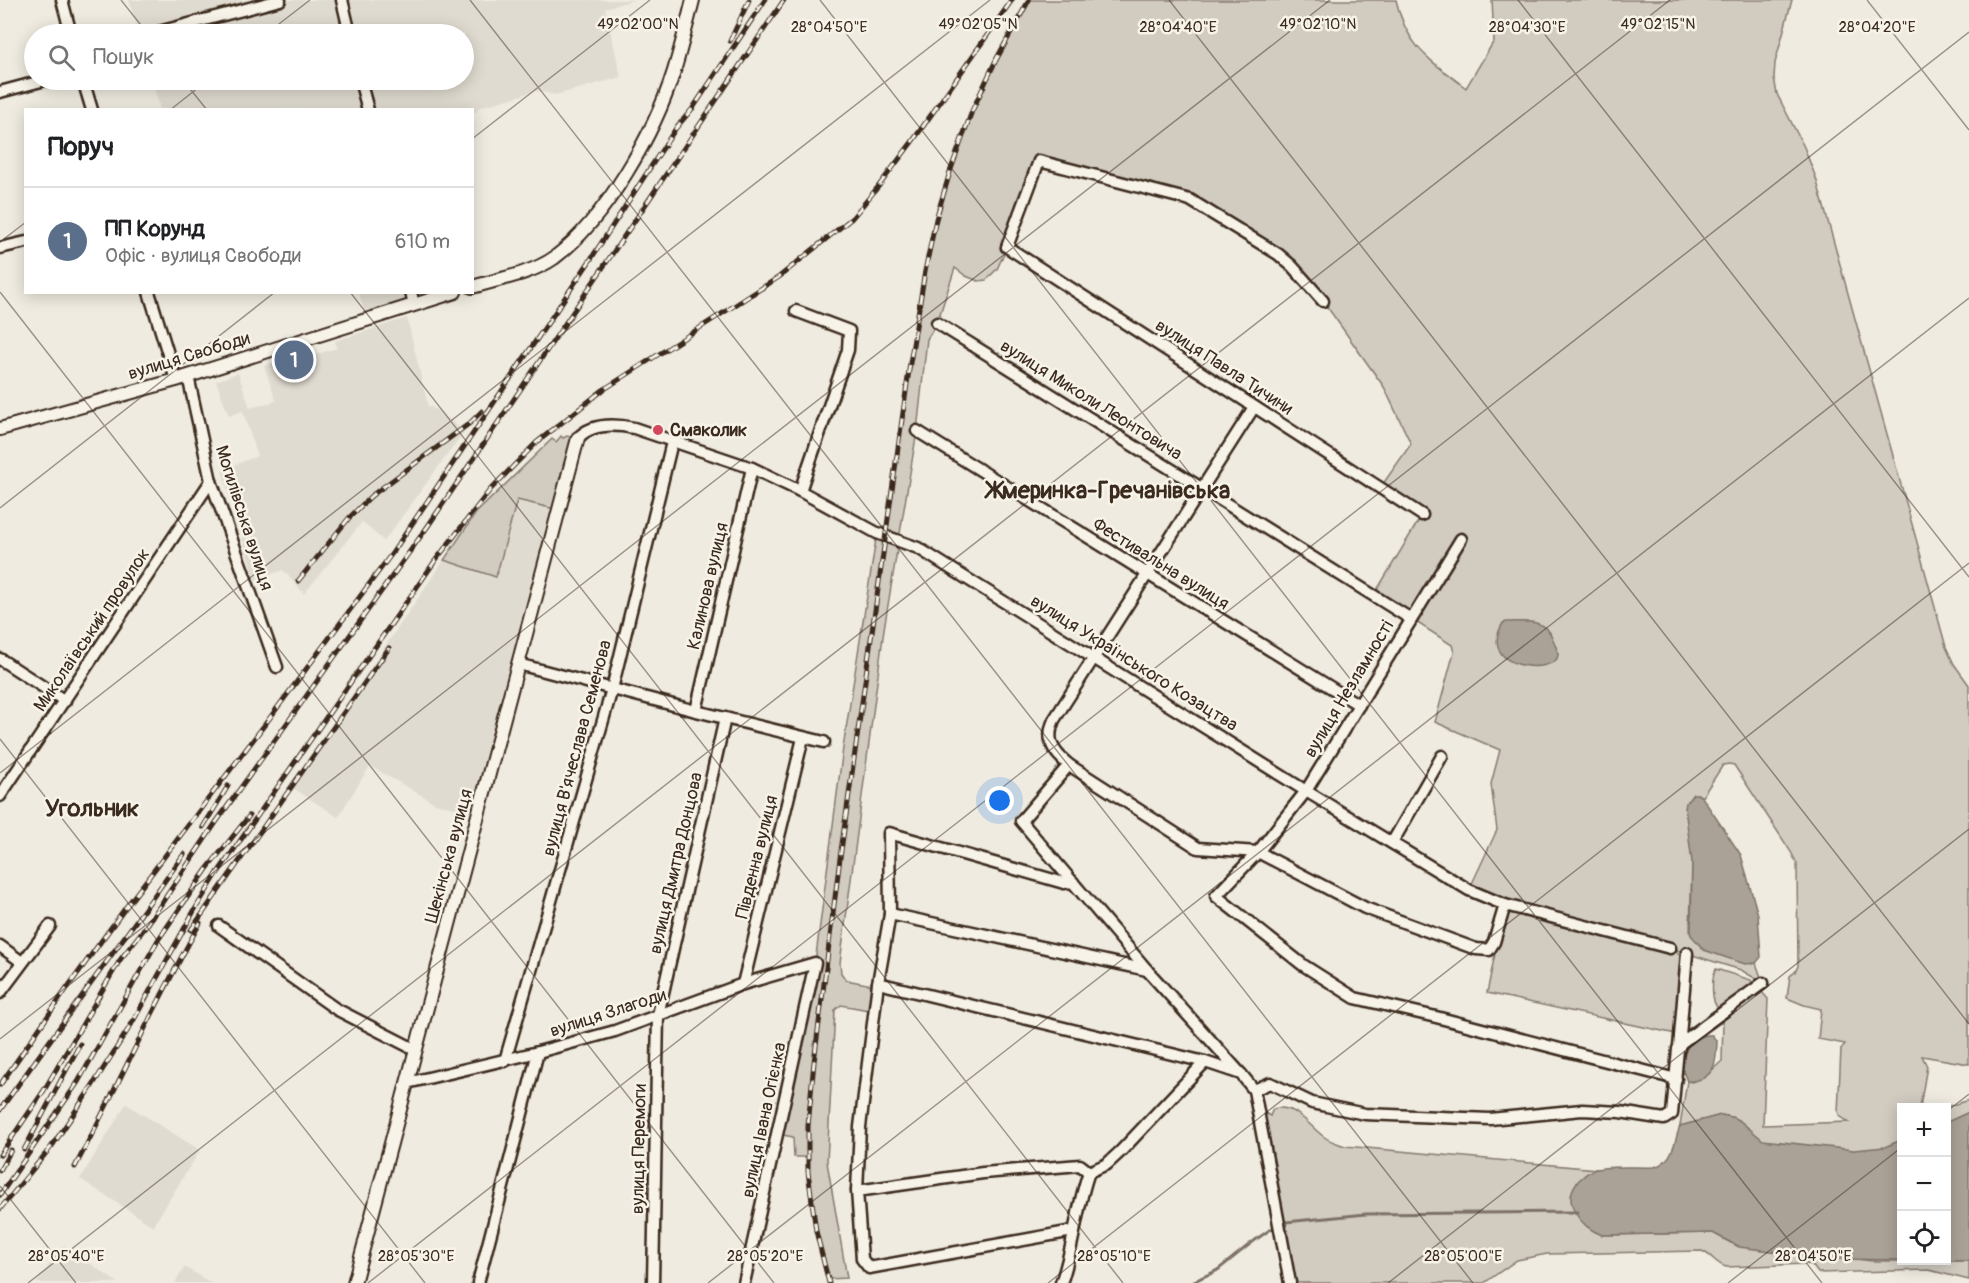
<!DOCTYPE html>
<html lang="uk">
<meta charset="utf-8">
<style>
:root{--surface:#fff;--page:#f6f6f6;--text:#202124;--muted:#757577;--line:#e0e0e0;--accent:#d1495b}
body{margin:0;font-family:Pangolin,sans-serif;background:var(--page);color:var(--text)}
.controls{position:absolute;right:18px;bottom:18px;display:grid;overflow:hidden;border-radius:0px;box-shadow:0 3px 15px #0003}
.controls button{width:54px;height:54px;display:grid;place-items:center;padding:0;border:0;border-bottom:2px solid var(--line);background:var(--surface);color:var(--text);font:30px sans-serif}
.you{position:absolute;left:1000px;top:801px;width:21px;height:21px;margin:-15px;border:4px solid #fff;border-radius:50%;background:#1a73e8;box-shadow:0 0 0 9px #1a73e833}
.badge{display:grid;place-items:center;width:39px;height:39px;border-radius:50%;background:var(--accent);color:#fff;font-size:20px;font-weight:700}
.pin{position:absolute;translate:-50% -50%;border:3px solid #fff;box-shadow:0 2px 6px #0006}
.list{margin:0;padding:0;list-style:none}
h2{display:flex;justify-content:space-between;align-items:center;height:78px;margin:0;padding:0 24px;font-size:26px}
h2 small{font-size:20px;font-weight:400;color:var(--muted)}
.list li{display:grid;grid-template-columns:39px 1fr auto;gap:18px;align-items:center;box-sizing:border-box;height:108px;padding:0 24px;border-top:2px solid var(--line)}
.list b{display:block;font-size:22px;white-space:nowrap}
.list p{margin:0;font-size:20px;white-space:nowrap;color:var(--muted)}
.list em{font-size:20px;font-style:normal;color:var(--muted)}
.icon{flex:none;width:33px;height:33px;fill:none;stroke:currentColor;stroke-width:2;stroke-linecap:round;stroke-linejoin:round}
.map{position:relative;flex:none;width:1969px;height:1283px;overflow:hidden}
.search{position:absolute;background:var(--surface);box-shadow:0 3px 15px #0003;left:24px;top:24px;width:450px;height:66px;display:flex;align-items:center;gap:15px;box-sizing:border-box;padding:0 21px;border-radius:33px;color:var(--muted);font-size:22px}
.panel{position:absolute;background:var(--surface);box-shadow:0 3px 15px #0003;left:24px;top:108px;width:450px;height:186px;border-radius:0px}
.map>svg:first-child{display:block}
</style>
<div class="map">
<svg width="1969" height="1283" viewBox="0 0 1969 1283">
<rect width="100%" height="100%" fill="#efebe0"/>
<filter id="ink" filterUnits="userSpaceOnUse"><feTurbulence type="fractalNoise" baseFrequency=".0167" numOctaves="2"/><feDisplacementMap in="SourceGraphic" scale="12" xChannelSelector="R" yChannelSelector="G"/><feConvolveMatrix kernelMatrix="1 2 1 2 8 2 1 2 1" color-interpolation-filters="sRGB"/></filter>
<g filter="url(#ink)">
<!-- built -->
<g fill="#e0dbd0">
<polygon points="129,0 634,0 605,8 621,77 556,95 536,91 477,108 478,111 473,113 472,110 160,109 152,80 464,80 464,34 139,34"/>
<polygon points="359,293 421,293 422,297 364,311"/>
<polygon points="407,318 428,406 440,411 464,432 384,541 362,522 304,594 283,570 255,580 222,470 257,456 243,411 229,416 216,381 238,373 250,408 276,401 264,366 302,353 305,358 337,348 335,341"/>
<polygon points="518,499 555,509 473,813 435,803 370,766 338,817 290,786 444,560 496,577"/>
<polygon points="126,1104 200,1150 153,1226 80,1179"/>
<polygon points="64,1245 118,1283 36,1283"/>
<polygon points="185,1267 211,1283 175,1283"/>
</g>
<!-- green -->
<g fill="#d1cbc0" stroke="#867a6f" stroke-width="1.5">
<path d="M1029 0H1396C1407 48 1430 60 1466 88L1494 41 1492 0H1792L1775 63 1774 78 1777 94 1804 147 1816 178 1946 647 1954 664 1969 685V1064L1922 1056 1927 1066 1920 1107 1902 1108 1901 1148 1886 1152 1772 1148 1727 1116 1721 1115 1680 1126 1687 1081 1692 1082 1710 1072 1722 1061 1723 1020 1762 992 1768 999 1763 1125 1848 1122 1840 1117 1838 1112 1841 1049 1845 1044 1818 1039 1821 1009 1804 1005 1787 998 1790 976 1795 972 1798 966 1797 864 1791 852 1734 765 1729 764 1723 765 1702 797 1697 794 1686 803 1692 862 1690 930 1691 935 1752 964 1756 963 1763 983 1741 970 1673 949 1683 957 1676 1034 1487 993 1505 905 1469 890 1497 830 1491 784 1500 750 1435 722 1454 652 1452 645 1374 595 1422 515 1380 488 1411 444 1384 387 1323 301 1292 266 1190 200 1039 161 1007 247 997 269 986 280 978 281 966 276 955 268 937 323 927 339 917 431 884 629 840 963 841 973 846 980 878 986 875 1011 841 1005 835 1010 827 1162 847 1278 828 1279 813 1215 808 1157H794L793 1137 777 1134 815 963 843 748 877 533 886 536C894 479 902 422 911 365 918 315 924 266 937 217 956 141 988 67 1029 0Z"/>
<polygon points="561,436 563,438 567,436 574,438 555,509 517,500 496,577 444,560 476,513 552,439 556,442"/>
<path d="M1716 969 1751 980 1753 985 1718 1008C1711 1002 1711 978 1716 969Z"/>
<polygon points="1969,1100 1969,1120 1947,1129 1946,1108 1942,1108"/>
<path d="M1257 1107 1270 1116 1273 1109C1295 1103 1307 1124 1323 1136 1329 1141 1337 1143 1345 1146L1596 1169 1581 1190 1602 1235 1713 1233 1731 1243 1872 1261H1969V1280L1929 1270 1818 1273 1812 1265 1807 1264 1726 1267C1716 1264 1712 1255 1702 1251L1547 1254 1517 1260 1484 1283H1290Z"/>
</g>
<!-- water -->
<g fill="#aaa296" stroke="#7e7266" stroke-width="1.5">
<path d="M1507 622C1524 622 1545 618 1552 637 1554 642 1558 650 1558 655 1557 675 1475 671 1503 623Z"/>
<polygon points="1693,794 1697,794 1702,797 1741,855 1758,915 1761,957 1756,963 1745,964 1704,950 1691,935 1692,862 1685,808 1686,803"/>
<path d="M1707 1035H1712L1717 1042C1716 1056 1717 1073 1701 1079 1695 1081 1693 1082 1687 1081L1681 1066C1686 1049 1688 1039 1707 1035Z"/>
<path d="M1969 1112V1261L1836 1259 1739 1247 1713 1233 1602 1235C1581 1227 1560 1202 1578 1181 1583 1177 1587 1172 1593 1170 1606 1165 1639 1168 1654 1167 1673 1162 1674 1143 1680 1126L1721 1115 1732 1117 1740 1121 1763 1140 1854 1150 1885 1147 1901 1140 1902 1260H1946L1947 1122Z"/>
</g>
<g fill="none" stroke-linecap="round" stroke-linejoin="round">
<!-- stream -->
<g stroke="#7e7266" stroke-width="3">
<polyline points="1286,1222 1366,1214 1578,1212"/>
<path d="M1193 1283C1201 1276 1211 1275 1219 1269 1237 1255 1253 1240 1273 1228"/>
</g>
<!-- minor casing -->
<g stroke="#3b2a1e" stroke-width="15">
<g id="minor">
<polyline points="62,0 71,34"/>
<polyline points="342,0 350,34"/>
<polyline points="151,34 280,0"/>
<polyline points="83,80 92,110"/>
<polyline points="360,80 368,110"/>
<polyline points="0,92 45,80"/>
<polyline points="0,248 26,242"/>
<polyline points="149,292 176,380"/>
<polyline points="411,292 414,305"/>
<polyline points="1323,301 1292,266 1278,254 1190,200 1039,161 1007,247 1422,515"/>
<polyline points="796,311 849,331 848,350 800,491"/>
<polyline points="937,323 1411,619"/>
<polyline points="188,376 211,481 277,667"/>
<path d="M1254 407 1054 720C1045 740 1053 752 1069 765L1198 848 1258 852 1365 908 1476 949 1489 950 1494 942 1505 905"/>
<polyline points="917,431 1359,705"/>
<path d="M578 438C592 423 614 424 634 428L752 468 800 491 877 533 918 548 1306 791 1469 890 1505 905 1670 948"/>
<polyline points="1461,539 1306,791 1258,852 1216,896 1303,965 1355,998 1436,1017 1676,1079"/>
<polyline points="0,659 65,701"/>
<polyline points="518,664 696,711 824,742"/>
<polyline points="696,711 752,468"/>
<polyline points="1069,765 1021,821 1147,970 1241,1074"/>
<polyline points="0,796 211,481"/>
<polyline points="1392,843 1442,756"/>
<polyline points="890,914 889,833 1064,883 1073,882"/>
<polyline points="219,926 336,1009 416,1050"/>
<polyline points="0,946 22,962"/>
<polyline points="1147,970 890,914 878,983 1205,1062"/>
<polyline points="878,983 860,1127 857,1191 983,1173 1080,1165 1089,1172"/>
<polyline points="743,984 803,738"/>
<polyline points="0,993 50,926"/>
<polyline points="1679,1048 1687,953"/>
<polyline points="505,1061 612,689 672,442"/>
<polyline points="407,1083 538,1052 615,1031 743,984 815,963 744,1283"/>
<polyline points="857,1191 862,1259 869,1268 1073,1231"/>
<polyline points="478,1283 538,1052"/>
<polyline points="653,1283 658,1015 725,718"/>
<path d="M1061 1283C1074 1247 1076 1208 1089 1172L1107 1164 1121 1151 1205 1062 1241 1074 1254 1090"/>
<polyline points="1290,1283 1254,1090 1270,1083 1312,1103 1365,1114 1490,1119 1582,1110 1620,1112 1664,1119 1672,1114 1678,1049 1681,1043 1763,983"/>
</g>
</g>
<!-- tertiary casing -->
<g stroke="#3b2a1e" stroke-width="16">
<g id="tertiary">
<path d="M472 287C499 279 531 274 554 258 606 219 655 132 674 71 681 48 687 24 693 0"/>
<polyline points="0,429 176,380 455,292"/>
<polyline points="354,1283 578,438"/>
</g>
</g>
<!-- minor -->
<use href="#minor" stroke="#f7f3e8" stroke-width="10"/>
<!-- tertiary -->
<use href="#tertiary" stroke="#f7f3e8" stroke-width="12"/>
<!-- rail casing -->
<g stroke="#3b2a1e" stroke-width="5">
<g id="rail">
<polyline points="730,41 749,0"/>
<polyline points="298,581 349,518 371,496 470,423 482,411"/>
<polyline points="203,827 228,786"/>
<polyline points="191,930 389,648"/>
<polyline points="0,1085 70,984 126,907 272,715 393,552 587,265 676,128 693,108 765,0"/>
<polyline points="0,1110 184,854"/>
<polyline points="24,1150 80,1044"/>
<polyline points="0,1155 43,1092 120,960 147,925 217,821 428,526 784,0"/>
<path d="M75 1167C118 1086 155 1003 200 923"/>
<polyline points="0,1170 11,1150"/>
<polyline points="0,1195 78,1082 158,940 207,869 249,816"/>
<polyline points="0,1209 52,1146 89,1091 131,1025 194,911 217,874 435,561 490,490 536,443 603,390 779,277 852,218 878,187 912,142 1012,0"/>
<polyline points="829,1283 816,1231 808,1172 808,1126 814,1062 840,858 910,363 925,271 936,219 950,172 972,111 996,60 1029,0"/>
</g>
</g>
<!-- rail -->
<use href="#rail" stroke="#f7f3e8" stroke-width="3" stroke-dasharray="9" stroke-linecap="butt"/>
</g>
</g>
<!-- ticks -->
<path fill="none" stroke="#3b2a1e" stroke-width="1.5" stroke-opacity="0.45" d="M121 0 148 34M470 0 1473 1283M820 0 1822 1283M1169 0 1969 1024M1518 0 1969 577M1867 0 1969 130M266 34 310 0M183 80 207 110M170 110 208 80M472 139 650 0M0 242 26 222M0 292 774 1283M350 292 1123 1283M0 508 275 292M0 739 425 1283M0 773 990 0M0 1039 1330 0M1946 1112 1969 1094M0 1186 76 1283M28 1283 1670 0M368 1283 1969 32M708 1283 1969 298M1048 1283 1969 563M1388 1283 1969 829M1728 1283 1902 1147"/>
<!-- markers -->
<circle fill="#d1495b" stroke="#f7f3e8" stroke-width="2" cx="658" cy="430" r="6"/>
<g text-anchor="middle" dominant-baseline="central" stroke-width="5" stroke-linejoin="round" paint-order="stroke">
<!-- street labels -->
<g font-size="18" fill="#3b2a1e" stroke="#f7f3e8">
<text transform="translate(189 356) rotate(-17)">вулиця Свободи</text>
<text transform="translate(1224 367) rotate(33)">вулиця Павла Тичини</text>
<text transform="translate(1091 400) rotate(32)">вулиця Миколи Леонтовича</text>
<text transform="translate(244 518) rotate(72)">Могилівська вулиця</text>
<text transform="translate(1161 564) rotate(32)">Фестивальна вулиця</text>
<text transform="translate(708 586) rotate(-77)">Калинова вулиця</text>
<text transform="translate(92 630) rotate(-56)">Миколаївський провулок</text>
<text transform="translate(1134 663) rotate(32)">вулиця Українського Козацтва</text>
<text transform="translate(1349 689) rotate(-59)">вулиця Незламності</text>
<text transform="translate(577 748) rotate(-75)">вулиця В'ячеслава Семенова</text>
<text transform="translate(449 856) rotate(-75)">Шекінська вулиця</text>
<text transform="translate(757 857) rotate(-76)">Південна вулиця</text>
<text transform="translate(676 863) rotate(-77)">вулиця Дмитра Донцова</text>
<text transform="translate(608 1013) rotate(-18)">вулиця Злагоди</text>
<text transform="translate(764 1120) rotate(-78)">вулиця Івана Огієнка</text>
<text transform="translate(639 1149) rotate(-89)">вулиця Перемоги</text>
</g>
<!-- poi labels -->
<g font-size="18" font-weight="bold" fill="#3b2a1e" stroke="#f7f3e8" text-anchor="start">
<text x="670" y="430">Смаколик</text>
</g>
<!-- district labels -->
<g font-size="24" font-weight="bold" fill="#3b2a1e" stroke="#f7f3e8">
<text x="1109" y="490">Жмеринка-Гречанівська</text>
<text x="92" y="808">Угольник</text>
</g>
</g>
<g font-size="15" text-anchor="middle" fill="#3b2a1e" stroke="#f7f3e8" stroke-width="5" stroke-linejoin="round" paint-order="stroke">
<text x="638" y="29">49°02'00"N</text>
<text x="978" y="29">49°02'05"N</text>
<text x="1318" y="29">49°02'10"N</text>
<text x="1658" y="29">49°02'15"N</text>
<text x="829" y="32">28°04'50"E</text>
<text x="1178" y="32">28°04'40"E</text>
<text x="1527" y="32">28°04'30"E</text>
<text x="1877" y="32">28°04'20"E</text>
<text x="66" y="1261">28°05'40"E</text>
<text x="416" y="1261">28°05'30"E</text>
<text x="765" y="1261">28°05'20"E</text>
<text x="1114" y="1261">28°05'10"E</text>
<text x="1463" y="1261">28°05'00"E</text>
<text x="1813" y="1261">28°04'50"E</text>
</g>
</svg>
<div class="controls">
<button>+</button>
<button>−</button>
<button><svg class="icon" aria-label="locate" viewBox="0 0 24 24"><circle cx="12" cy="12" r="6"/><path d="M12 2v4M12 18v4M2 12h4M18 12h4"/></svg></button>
</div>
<div class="you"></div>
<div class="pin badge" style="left:294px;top:360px;background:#5c6f8a">1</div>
<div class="search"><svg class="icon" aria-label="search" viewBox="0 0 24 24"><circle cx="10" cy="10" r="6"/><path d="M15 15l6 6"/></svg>Пошук</div>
<section class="panel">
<h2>Поруч<small></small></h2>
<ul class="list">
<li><span class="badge" style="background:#5c6f8a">1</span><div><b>ПП Корунд</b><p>Офіс · вулиця Свободи</p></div><em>610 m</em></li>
</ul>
</section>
</div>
